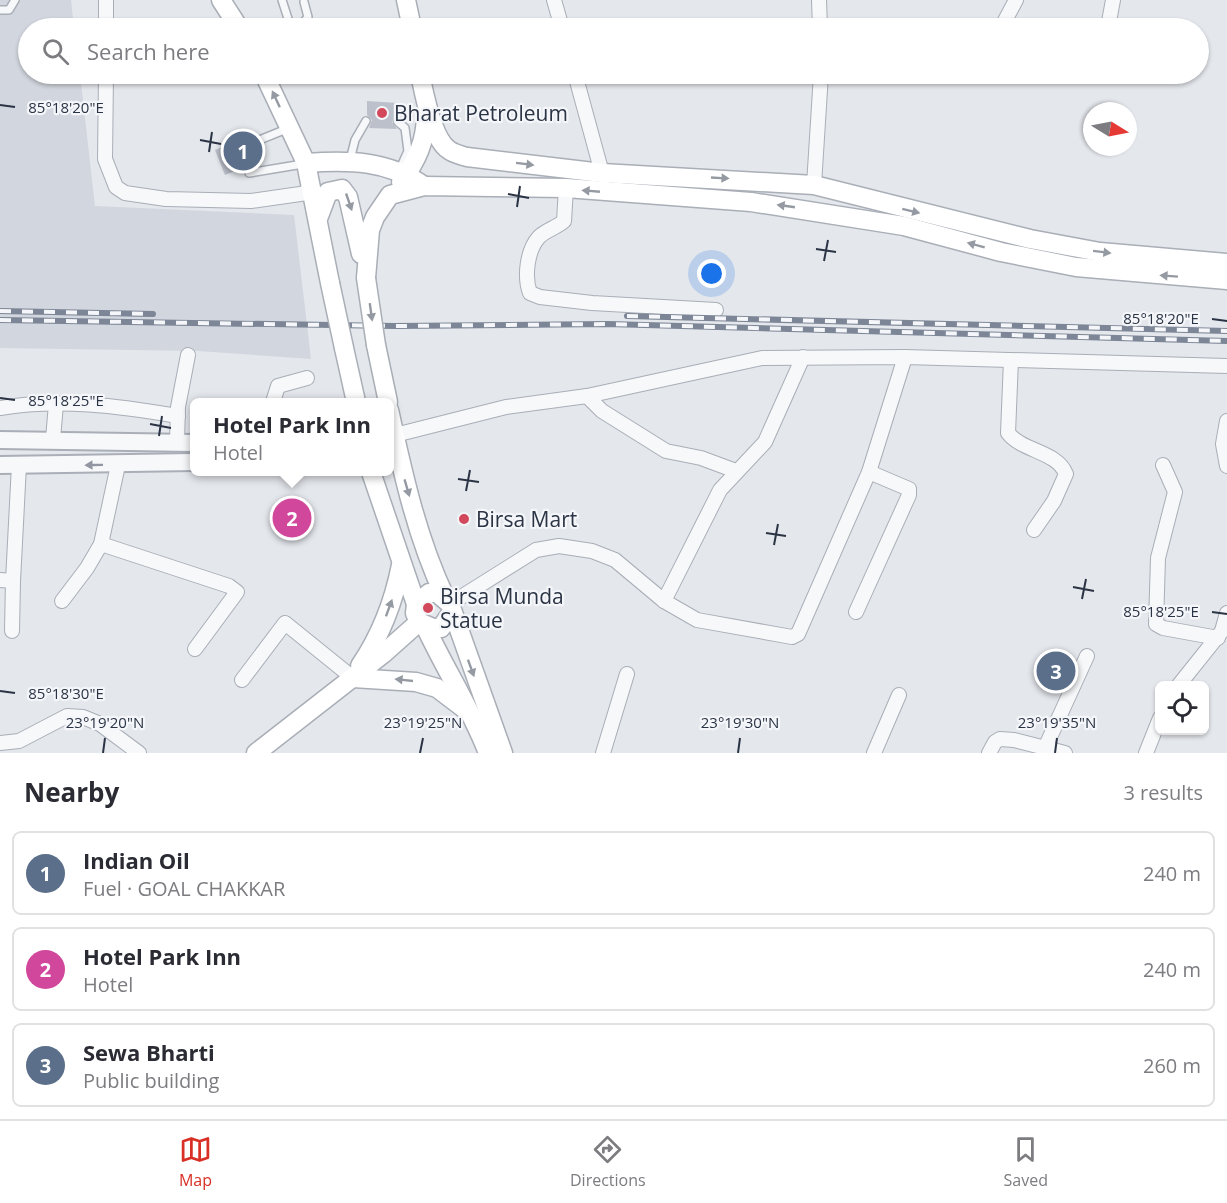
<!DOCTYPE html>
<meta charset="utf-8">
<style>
:root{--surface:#fff;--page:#f7f7f7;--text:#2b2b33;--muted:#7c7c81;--line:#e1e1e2;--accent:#d93025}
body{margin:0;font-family:"Open Sans",sans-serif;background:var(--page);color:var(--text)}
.controls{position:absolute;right:18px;bottom:18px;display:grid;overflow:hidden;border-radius:9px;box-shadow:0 2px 4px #0004}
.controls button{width:54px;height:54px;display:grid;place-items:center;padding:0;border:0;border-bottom:2px solid var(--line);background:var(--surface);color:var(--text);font:30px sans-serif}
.compass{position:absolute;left:1083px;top:102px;width:54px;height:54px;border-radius:50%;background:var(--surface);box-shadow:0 2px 4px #0004;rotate:100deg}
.you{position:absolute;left:712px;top:274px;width:21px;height:21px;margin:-15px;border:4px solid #fff;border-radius:50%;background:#1a73e8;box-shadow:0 0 0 9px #1a73e833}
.badge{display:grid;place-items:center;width:39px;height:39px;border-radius:50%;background:var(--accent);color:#fff;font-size:20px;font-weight:700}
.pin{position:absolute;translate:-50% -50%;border:3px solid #fff;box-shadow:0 2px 6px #0006}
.popup{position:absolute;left:190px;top:398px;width:204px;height:78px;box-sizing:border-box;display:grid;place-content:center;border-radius:9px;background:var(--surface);filter:drop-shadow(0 2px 4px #0005);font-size:20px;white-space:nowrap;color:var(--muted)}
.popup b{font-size:22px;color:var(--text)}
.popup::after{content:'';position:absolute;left:50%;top:100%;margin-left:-12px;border:12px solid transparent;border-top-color:var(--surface)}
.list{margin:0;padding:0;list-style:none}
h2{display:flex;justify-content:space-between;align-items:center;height:78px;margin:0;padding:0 24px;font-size:26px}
h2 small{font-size:20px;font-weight:400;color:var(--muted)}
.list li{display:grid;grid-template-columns:39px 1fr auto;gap:18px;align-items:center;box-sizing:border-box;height:84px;margin:0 12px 12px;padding:0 12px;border:2px solid var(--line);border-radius:9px}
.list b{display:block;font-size:22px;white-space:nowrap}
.list p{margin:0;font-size:20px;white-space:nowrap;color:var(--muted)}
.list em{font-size:20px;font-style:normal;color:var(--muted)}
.icon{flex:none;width:33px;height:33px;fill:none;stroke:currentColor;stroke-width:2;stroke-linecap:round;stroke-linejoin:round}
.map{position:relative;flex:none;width:1227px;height:753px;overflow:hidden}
.search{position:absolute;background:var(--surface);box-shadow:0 2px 4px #0004;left:18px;right:18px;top:18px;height:66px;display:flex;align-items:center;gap:15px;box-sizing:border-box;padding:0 21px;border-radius:33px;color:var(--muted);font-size:22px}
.sheet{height:366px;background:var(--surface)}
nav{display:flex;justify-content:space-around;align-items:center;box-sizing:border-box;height:84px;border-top:2px solid var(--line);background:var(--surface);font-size:16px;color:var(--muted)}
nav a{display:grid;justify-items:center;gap:3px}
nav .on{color:var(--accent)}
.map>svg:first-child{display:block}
</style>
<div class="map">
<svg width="1227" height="753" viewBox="0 0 1227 753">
<rect width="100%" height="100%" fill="#e4e7ec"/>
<!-- built -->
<polygon fill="#d2d6de" points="0,0 71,0 74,28 28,28 28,74 80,74 95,206 294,215 311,359 198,351 0,348"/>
<!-- building -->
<g fill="#bbc0ca">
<polygon points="367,101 398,103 398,116 392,122 397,129 369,128 372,120 367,115"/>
<polygon points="245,138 242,147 249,150 254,164 247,161 243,168 225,175 215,150"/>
</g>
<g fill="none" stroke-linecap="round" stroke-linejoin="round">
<!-- service casing -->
<g stroke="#a9aeb7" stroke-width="10">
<g id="service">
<polyline points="282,0 291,28"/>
<polyline points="0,10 9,10 15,0"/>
<polyline points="298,28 308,17 304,2"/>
<polyline points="398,122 405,128 408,151 399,171"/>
<polyline points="247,145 289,128"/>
<polyline points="350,160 355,140 366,121"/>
<polyline points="248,166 249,173 303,164"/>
</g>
</g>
<!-- minor casing -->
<g stroke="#a9aeb7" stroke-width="16">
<g id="minor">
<polyline points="554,0 562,28"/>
<polyline points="819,0 820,28"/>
<polyline points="1108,27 1113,0"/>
<polyline points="106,28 106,0"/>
<polyline points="1001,28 1016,0"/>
<polyline points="106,74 105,159 116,187 125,193 166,199 251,201 314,192"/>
<polyline points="575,74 602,173"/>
<polyline points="814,185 821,74"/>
<path d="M566 188 564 221C556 228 546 230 539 237 527 250 524 277 530 293L540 297 592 303 716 310"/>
<path d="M1011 360 1008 433C1023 452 1057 451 1066 474L1054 501 1034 530"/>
<polyline points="587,396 602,411 666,451 701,458 736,471"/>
<polyline points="273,402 278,386 307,378"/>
<path d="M0 408C59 398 119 406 178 416"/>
<polyline points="1227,421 1223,444 1227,466"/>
<polyline points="395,435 506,407 587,396 762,358 905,357 1227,366"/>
<polyline points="53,439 56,404"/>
<polyline points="177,442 178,407 188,355"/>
<polyline points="118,465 101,544 229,586 237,592 195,649"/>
<polyline points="1163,465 1175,492 1158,558 1156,624 1163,628 1218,638"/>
<polyline points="869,472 905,357"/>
<polyline points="0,580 13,581 19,465"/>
<polyline points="62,601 87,568 101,544"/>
<polyline points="664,601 720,490 765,442 803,357"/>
<polyline points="450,604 536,550 559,546 592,551 615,560 664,601 697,620 792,637 798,634 869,472 909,489 909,495 856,612"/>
<polyline points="12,631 13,581"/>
<polyline points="242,680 285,623 353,678"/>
<polyline points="1178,686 1222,631 1227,613"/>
<polyline points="0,743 19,741 67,716 83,717 100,724 139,753"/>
<polyline points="1045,748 1087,656"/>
<polyline points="603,753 627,674"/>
<polyline points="874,753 899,695"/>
<polyline points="989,753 995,742 1000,739 1014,740 1065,753"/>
<polyline points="1146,753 1160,718"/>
</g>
</g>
<!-- tertiary casing -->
<g stroke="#a9aeb7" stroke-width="20">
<g id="tertiary">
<polyline points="0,440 194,443"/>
<polyline points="0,465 194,462"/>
</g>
</g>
<!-- secondary casing -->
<g stroke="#a9aeb7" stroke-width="21">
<g id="secondary">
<polyline points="221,0 239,28"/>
<polyline points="406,0 412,28"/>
<polyline points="264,74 306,163 330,283"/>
<path d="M420 74C424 93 432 139 449 150 454 154 461 155 467 157L602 173 814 185 1030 239 1100 252 1227 263"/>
<path d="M306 163C348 160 388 160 424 186"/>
<path d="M401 182C417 160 426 141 426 114"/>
<polyline points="319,216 328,192 342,189 348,197 361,254"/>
<polyline points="366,278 370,230 375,217 390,195 424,186 566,188 751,202 904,226 1001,252 1076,267 1227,280"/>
<polyline points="376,345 388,402"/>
<polyline points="344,348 356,402"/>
<path d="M389 410C403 474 417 538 445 597"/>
<polyline points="371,472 416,604"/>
<polyline points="451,613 441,628 433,628 419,622 415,613 416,604 429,593 437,593 450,604 503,753"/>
<path d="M425 626C445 669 471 709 488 753"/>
<path d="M360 666C381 635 394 601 401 565"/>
<polyline points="353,678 416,682 437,688 466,710"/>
<polyline points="256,753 383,654 419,622"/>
</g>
</g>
<!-- service -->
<use href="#service" stroke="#f7f8fa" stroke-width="7"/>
<!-- minor -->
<use href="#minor" stroke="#f7f8fa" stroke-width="14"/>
<!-- tertiary -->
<use href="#tertiary" stroke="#f7f8fa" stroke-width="16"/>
<!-- secondary -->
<use href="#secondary" stroke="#fff" stroke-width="18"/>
<!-- rail casing -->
<g stroke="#7d8696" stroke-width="6">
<g id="rail">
<polyline points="0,311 153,314"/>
<polyline points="627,316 1227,331"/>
<polyline points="0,320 395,326 608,324 1227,341"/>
</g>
</g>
<!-- rail -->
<use href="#rail" stroke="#f4f6f9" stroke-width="4" stroke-dasharray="11" stroke-linecap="butt"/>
<!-- secondary-bridge casing -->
<g stroke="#a9aeb7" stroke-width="21" stroke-linecap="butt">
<g id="secondary-bridge">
<polyline points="366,278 376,345"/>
<polyline points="330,283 344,348"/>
</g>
</g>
<!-- secondary-bridge -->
<use href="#secondary-bridge" stroke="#fff" stroke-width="18"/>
</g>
<!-- one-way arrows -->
<defs><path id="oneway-solid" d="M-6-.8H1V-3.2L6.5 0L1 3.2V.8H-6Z" transform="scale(1.5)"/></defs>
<g fill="#959aa2">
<use href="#oneway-solid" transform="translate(276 99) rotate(-115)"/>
<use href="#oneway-solid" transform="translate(525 164) rotate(7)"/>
<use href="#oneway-solid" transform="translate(720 178) rotate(3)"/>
<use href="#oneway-solid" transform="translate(591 191) rotate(-175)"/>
<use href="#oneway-solid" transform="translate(349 202) rotate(71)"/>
<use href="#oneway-solid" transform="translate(786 206) rotate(-172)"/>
<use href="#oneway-solid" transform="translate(911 211) rotate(14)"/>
<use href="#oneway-solid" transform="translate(976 245) rotate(-165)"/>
<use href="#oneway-solid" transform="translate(1102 252) rotate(7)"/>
<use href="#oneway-solid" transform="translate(1169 276) rotate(-176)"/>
<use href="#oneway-solid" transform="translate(371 312) rotate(82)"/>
<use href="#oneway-solid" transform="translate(407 488) rotate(74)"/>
<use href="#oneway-solid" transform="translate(389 608) rotate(-70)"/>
<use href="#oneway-solid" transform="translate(471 668) rotate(70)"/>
<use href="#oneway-solid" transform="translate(404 680) rotate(-174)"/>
</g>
<use fill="#9196a0" href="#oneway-solid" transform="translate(94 465) rotate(179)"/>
<!-- ticks -->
<path fill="none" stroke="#2b3445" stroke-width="2" d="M0 105 15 107M200 140 221 144M209 152 212 132M508 194 529 198M517 207 520 186M816 249 836 252M824 261 828 240M1212 319 1227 321M0 398 15 400M150 424 171 428M159 436 162 416M458 479 479 482M466 491 470 470M766 533 786 536M774 545 778 524M1073 587 1094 591M1082 599 1086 579M1212 612 1227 614M0 691 15 693M103 753 105 738M420 753 423 738M738 753 740 738M1055 753 1057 738"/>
<!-- markers -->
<g fill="#d1495b" stroke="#f4f6f9" stroke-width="2">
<circle cx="382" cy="113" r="6"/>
<circle cx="464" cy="519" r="6"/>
<circle cx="428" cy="608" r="6"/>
</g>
<g text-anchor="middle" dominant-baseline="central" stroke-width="4.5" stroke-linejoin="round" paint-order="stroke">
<!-- poi labels -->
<g font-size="21" fill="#2b3445" stroke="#f4f6f9" text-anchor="start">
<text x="394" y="113">Bharat Petroleum</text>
<text x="476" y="519">Birsa Mart</text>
<text x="440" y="596">Birsa Munda<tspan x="440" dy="24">Statue</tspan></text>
</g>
</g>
<g font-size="15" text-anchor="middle" fill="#2b3445" stroke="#f4f6f9" stroke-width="4.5" stroke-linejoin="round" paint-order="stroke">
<text x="66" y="113">85°18'20"E</text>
<text x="1161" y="324">85°18'20"E</text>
<text x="66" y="406">85°18'25"E</text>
<text x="1161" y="617">85°18'25"E</text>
<text x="66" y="699">85°18'30"E</text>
<text x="105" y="728">23°19'20"N</text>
<text x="423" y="728">23°19'25"N</text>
<text x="740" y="728">23°19'30"N</text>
<text x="1057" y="728">23°19'35"N</text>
</g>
</svg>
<div class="controls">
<button><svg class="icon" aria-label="locate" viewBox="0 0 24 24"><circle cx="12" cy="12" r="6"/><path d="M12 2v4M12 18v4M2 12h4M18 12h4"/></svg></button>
</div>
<svg class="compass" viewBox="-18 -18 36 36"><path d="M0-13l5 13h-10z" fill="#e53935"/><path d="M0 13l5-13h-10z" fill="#7c7c81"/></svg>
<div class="you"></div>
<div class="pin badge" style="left:243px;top:151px;background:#5c6f8a">1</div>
<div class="pin badge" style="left:292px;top:518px;background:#d1479c">2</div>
<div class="popup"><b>Hotel Park Inn</b>Hotel</div>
<div class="pin badge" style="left:1056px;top:671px;background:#5c6f8a">3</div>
<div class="search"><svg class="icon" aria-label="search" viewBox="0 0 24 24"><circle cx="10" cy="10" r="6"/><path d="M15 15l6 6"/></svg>Search here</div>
</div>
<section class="sheet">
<h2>Nearby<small>3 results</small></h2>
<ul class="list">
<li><span class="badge" style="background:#5c6f8a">1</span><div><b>Indian Oil</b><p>Fuel · GOAL CHAKKAR</p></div><em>240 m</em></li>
<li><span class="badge" style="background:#d1479c">2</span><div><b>Hotel Park Inn</b><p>Hotel</p></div><em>240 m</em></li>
<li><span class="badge" style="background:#5c6f8a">3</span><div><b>Sewa Bharti</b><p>Public building</p></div><em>260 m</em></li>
</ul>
</section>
<nav>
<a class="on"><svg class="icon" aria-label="map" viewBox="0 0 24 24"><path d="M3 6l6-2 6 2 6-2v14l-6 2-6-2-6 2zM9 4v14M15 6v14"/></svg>Map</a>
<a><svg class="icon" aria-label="directions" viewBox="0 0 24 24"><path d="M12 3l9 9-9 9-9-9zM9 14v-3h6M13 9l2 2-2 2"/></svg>Directions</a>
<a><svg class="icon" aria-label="saved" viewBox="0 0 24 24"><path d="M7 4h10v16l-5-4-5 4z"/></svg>Saved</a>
</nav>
